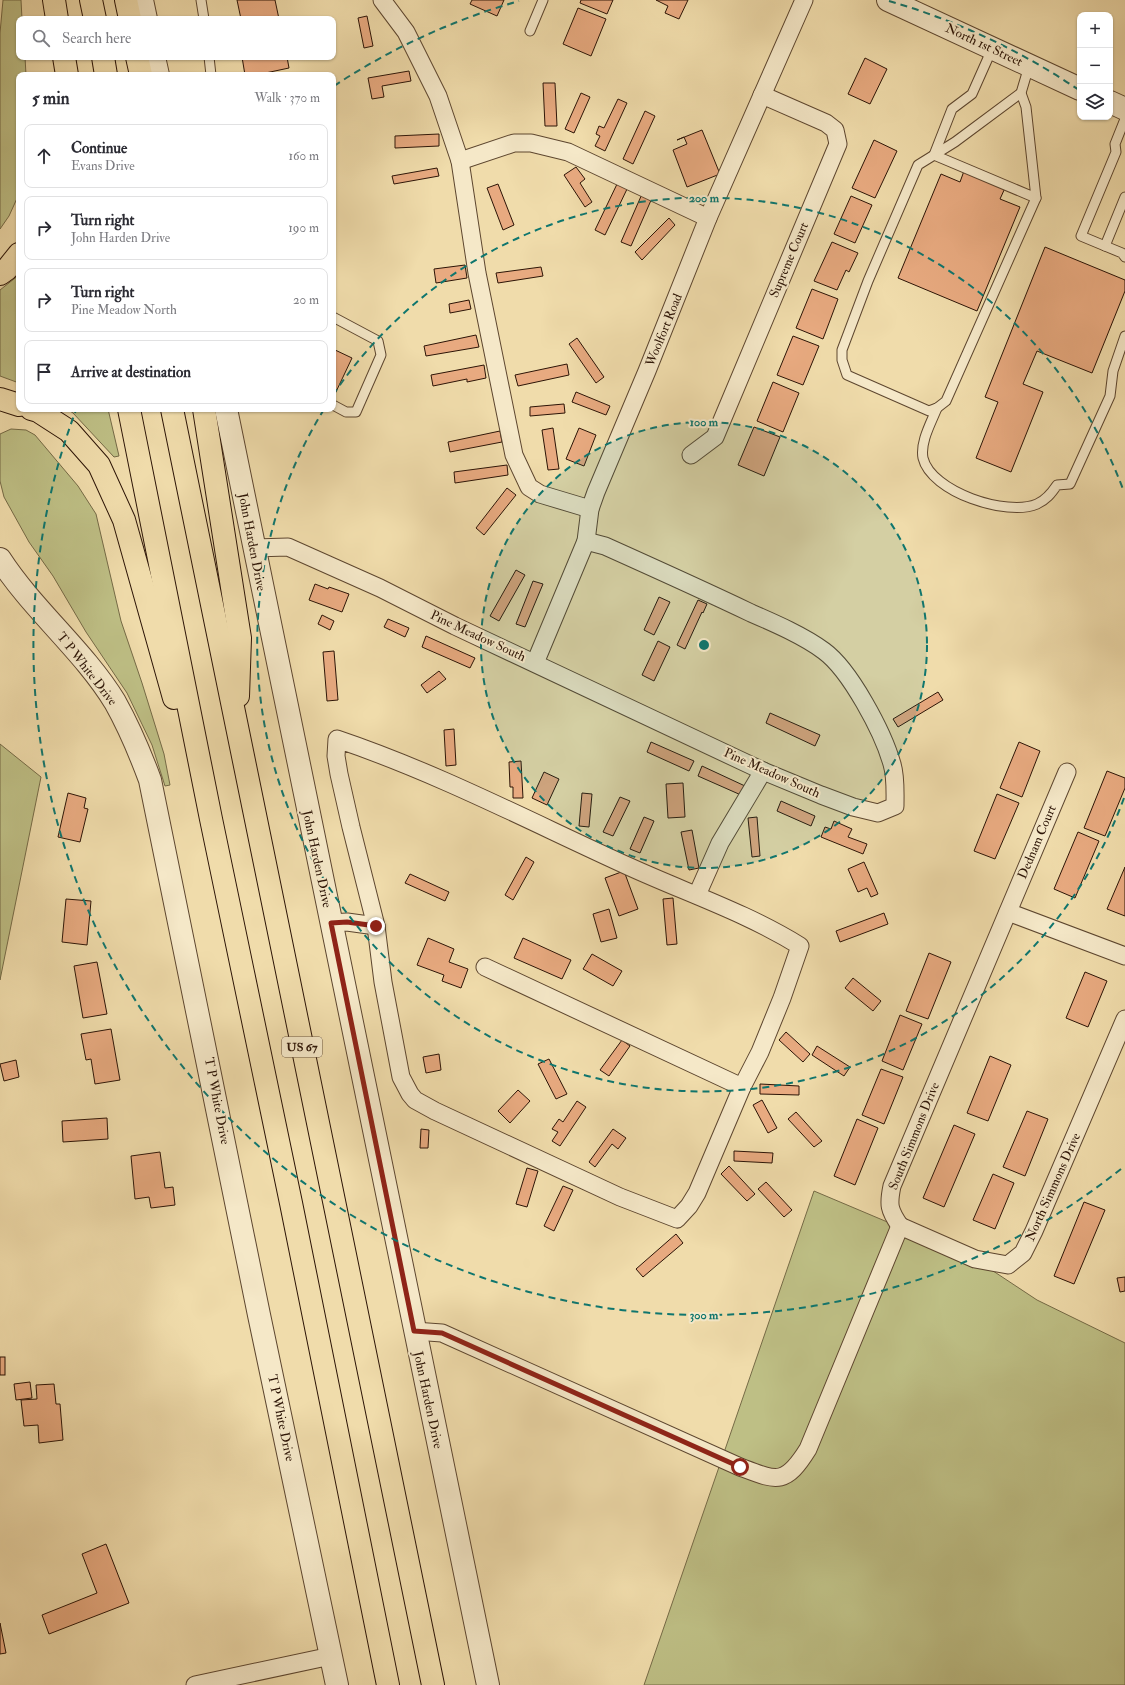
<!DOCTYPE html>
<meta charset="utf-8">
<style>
:root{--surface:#fff;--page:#f2f2f3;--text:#2b2b33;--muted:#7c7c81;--line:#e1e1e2}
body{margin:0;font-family:"IM FELL Double Pica",serif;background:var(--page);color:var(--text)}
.controls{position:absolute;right:12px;top:12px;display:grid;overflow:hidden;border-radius:8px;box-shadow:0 1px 3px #0004}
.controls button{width:36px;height:36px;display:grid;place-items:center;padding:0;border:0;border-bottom:1px solid var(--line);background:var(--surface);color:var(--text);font:20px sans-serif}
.stop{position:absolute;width:12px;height:12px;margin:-9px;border:3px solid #8f2418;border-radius:50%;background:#fff}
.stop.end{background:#8f2418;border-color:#fff;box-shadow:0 1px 4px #0008}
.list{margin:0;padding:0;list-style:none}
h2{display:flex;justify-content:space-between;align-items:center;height:52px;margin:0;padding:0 16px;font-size:17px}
h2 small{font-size:13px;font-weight:400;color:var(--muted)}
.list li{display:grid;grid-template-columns:26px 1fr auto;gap:12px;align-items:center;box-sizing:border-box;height:64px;margin:0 8px 8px;padding:0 8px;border:1px solid var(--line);border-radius:8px}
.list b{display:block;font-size:15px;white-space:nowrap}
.list p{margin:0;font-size:13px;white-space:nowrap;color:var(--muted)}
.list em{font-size:13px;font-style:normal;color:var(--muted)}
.icon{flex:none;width:22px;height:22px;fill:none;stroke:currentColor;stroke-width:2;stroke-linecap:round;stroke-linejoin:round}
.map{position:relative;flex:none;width:1125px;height:1685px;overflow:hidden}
.search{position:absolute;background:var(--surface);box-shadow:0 1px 3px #0004;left:16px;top:16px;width:320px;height:44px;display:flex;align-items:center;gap:10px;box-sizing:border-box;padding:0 14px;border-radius:8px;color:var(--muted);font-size:15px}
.panel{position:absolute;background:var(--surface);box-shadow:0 1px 3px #0004;left:16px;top:72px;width:320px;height:340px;border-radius:8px}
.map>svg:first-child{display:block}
</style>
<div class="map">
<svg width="1125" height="1685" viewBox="0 0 1125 1685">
<rect width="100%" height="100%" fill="#f0dcab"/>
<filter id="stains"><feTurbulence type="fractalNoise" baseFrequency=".005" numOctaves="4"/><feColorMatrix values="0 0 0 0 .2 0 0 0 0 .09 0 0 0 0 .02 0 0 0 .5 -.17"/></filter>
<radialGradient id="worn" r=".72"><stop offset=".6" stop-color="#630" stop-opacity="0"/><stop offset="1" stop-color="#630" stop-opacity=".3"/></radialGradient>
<!-- green -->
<g fill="#bebf85" stroke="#756a46">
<polygon points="3,0 21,0 22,19 19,19 19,57 25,57 26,75 19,75 19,194 9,216 0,229 0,33"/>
<polygon points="19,275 19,383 0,376 0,290"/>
<polygon points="67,409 108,409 119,456 114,457 73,413"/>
<polygon points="11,429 26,430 35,435 78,486 96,514 121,621 142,683 164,754 170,785 165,786 152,745 127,693 86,632 53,576 29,542 4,497 0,481 0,434"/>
<polygon points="0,744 41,777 0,980"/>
<polygon points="814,1191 975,1259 1037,1300 1125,1343 1125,1685 644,1685"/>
</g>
<!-- building -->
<g fill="#e8aa80" stroke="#2c1406">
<polygon points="237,0 275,0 279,19 241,19"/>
<polygon points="472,0 504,0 497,16 470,4"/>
<polygon points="581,0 613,0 607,14 580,3"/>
<polygon points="656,0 688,0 679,19 665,13 668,6"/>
<polygon points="578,8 606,19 591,56 563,44"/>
<polygon points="367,16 373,46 364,48 358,18"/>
<polygon points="242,57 287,57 289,68 256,75 245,75"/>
<polygon points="865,58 887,69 870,104 848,94"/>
<polygon points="409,71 411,81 382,86 384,97 372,99 368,78"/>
<polygon points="543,83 555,83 557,126 545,126"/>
<polygon points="581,93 590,97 574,133 565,129"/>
<polygon points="618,99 627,103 605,151 595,146 600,136 596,134 599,126 604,128"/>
<polygon points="645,111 655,116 633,164 623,159"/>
<polygon points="702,130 720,174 687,187 673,150 687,144 684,137 677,140"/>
<polygon points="439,134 439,146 395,148 395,136"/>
<polygon points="874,140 897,151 875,198 852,188"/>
<polygon points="576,167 585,179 580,183 592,202 585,207 564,175"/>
<polygon points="437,168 439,176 394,184 392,176"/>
<polygon points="964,171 1005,188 1000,199 1020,207 977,311 898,278 941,174 960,182"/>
<polygon points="618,182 628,187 605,235 595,230"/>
<polygon points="498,184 514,225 503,230 487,188"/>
<polygon points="642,194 652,198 631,246 621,242"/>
<polygon points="851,196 872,205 855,243 834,234"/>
<polygon points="669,218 675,225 642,260 635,252"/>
<polygon points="832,242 858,253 849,272 846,270 837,290 814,281"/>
<polygon points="1045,247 1125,280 1125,291 1092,373 1037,351 1023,384 1043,392 1011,472 976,458 998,402 985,397"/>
<polygon points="465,265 467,278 436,283 434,269"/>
<polygon points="541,267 543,276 498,283 496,273"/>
<polygon points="812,289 838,299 823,339 796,328"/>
<polygon points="469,300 471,309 450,313 449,304"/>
<polygon points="476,335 479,347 426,356 424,346"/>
<polygon points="793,336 819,346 803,385 777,375"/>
<polygon points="577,338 604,377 596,383 569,344"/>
<polygon points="333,349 352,358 334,396 333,395"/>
<polygon points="567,364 569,375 518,386 515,375"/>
<polygon points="484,365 486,378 467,382 467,379 433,386 431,375"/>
<polygon points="773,382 799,393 783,432 757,421"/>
<polygon points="576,392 610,406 606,415 572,402"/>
<polygon points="564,404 565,413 530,416 530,407"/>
<polygon points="754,427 780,437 764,476 738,465"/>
<polygon points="553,428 559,469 548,470 542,430"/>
<polygon points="579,428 596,435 584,466 566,459"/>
<polygon points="500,431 502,442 450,452 448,442"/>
<polygon points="507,465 508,475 455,483 454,472"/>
<polygon points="507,488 516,495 484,535 476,528"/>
<polygon points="516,570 525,575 499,621 490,616"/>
<polygon points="533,581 543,584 525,627 516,624"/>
<polygon points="315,584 328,589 329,587 349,594 342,612 309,600"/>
<polygon points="659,597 670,602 654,635 644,630"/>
<polygon points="698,600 707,604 703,613 702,612 685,649 677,645"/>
<polygon points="322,615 334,621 330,630 318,624"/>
<polygon points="388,619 409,628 405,637 384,627"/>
<polygon points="426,636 475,658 470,668 422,647"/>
<polygon points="658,641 670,647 654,681 642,675"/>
<polygon points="334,651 338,700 327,701 323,652"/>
<polygon points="439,671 446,679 427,693 421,685"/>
<polygon points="938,692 943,700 898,727 893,719"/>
<polygon points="770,713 820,735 815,746 766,723"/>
<polygon points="454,729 456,765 446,766 444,730"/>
<polygon points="651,742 694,761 689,771 647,752"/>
<polygon points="1019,742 1040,751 1022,797 1000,788"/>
<polygon points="521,761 523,798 513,798 513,787 510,787 509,762"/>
<polygon points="702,766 745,786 741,795 698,776"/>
<polygon points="1107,771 1125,778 1125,788 1105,836 1084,828"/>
<polygon points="544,772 559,779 547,805 532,798"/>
<polygon points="683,783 685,817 668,818 666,784"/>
<polygon points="68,793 86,798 84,808 88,809 80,842 58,837"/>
<polygon points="582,793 592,794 589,827 579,826"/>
<polygon points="997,794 1019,803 995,859 974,851"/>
<polygon points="620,797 630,801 613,836 603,832"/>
<polygon points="781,801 815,816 811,826 777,811"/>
<polygon points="644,817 654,821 640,853 630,849"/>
<polygon points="757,817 760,856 752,857 748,818"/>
<polygon points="834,821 852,829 848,837 867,844 863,854 821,837 825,827 831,829"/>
<polygon points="692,830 699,868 689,870 681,832"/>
<polygon points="1078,832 1099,841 1075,898 1054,889"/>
<polygon points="526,857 534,862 513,900 505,895"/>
<polygon points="864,862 878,894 871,897 867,888 858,892 848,869"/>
<polygon points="1125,867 1125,916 1107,909"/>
<polygon points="624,871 638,909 619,916 605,878"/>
<polygon points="410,874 449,892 445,901 405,883"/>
<polygon points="673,898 677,944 667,945 663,899"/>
<polygon points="66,899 91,901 87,945 62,942"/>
<polygon points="609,909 617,938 601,942 593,914"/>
<polygon points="884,913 888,924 840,942 836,931"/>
<polygon points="428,938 454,949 449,962 468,969 461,988 442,981 444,975 417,965"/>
<polygon points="523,938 571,960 562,979 514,958"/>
<polygon points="929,953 951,962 928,1019 906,1011"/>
<polygon points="592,954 622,971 613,986 583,969"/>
<polygon points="97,962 107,1014 83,1018 74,966"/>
<polygon points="1085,972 1107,981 1088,1027 1066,1018"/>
<polygon points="853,978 881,1001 873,1011 845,988"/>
<polygon points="900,1015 922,1024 903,1070 882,1061"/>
<polygon points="111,1029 120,1080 95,1084 91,1059 86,1060 81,1034"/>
<polygon points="786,1032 810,1054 803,1062 779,1040"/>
<polygon points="622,1040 630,1046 609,1076 600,1070"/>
<polygon points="817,1046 850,1067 844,1076 812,1055"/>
<polygon points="439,1054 441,1070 426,1073 423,1057"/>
<polygon points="990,1056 1011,1065 988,1121 967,1113"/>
<polygon points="549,1059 567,1094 556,1099 538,1064"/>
<polygon points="16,1060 19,1077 4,1081 0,1064"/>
<polygon points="881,1069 903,1077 884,1124 862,1115"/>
<polygon points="760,1084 799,1086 799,1095 760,1094"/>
<polygon points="518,1090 530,1101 510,1123 498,1111"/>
<polygon points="762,1100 777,1128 768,1133 753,1105"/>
<polygon points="577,1101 586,1107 560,1146 552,1141 558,1132 552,1129 559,1119 563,1122"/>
<polygon points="1027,1111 1048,1119 1025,1176 1003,1167"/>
<polygon points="796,1112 822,1141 814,1147 788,1119"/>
<polygon points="107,1118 108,1139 63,1142 62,1121"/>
<polygon points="857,1119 878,1128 855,1185 834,1176"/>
<polygon points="954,1125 975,1134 944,1207 923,1198"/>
<polygon points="421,1129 429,1130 428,1148 420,1148"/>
<polygon points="613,1129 626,1138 618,1149 612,1144 595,1167 589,1162"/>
<polygon points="734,1151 773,1153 772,1163 734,1161"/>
<polygon points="160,1152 165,1188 173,1187 175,1205 151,1208 149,1197 135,1199 131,1156"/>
<polygon points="729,1166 755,1194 747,1201 721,1174"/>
<polygon points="527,1168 538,1171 527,1207 516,1204"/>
<polygon points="993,1174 1014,1183 995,1229 973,1220"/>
<polygon points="766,1182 792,1210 784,1217 758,1189"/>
<polygon points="563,1186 573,1190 554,1231 544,1226"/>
<polygon points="1084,1202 1105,1210 1074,1284 1054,1276"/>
<polygon points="676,1234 683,1243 643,1277 636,1269"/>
<polygon points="1125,1277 1125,1291 1120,1292 1117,1278"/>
<rect x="0" y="1357" width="5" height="18"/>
<polygon points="30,1382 32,1398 16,1400 14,1384"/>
<polygon points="54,1384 56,1404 60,1404 63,1440 39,1443 38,1425 24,1426 21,1400 37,1399 36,1385"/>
<polygon points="106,1544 129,1603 49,1634 42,1615 97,1593 82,1554"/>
<polygon points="0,1623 6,1653 0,1654"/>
</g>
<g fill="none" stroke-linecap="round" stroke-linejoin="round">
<!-- service casing -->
<g stroke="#5d462f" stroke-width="11">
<g id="service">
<polyline points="201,0 204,19"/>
<polyline points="530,31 543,0"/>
<polyline points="209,57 211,75"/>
<polyline points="1021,93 955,142 918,165 868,281 842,350 842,360 847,375 929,411 937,408 946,401 1036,198"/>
<polyline points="934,155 1036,198 1026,107 1021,93 1029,66"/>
<polyline points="934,155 952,109 972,94 992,49"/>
<polyline points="1125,197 1105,246 1122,253 1125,257"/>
<polyline points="1105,246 1081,236 1116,152 1115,144 1125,119"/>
<polyline points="333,317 378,341 381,355 356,412 346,412 333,405"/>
<path d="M937 408C931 423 920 442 923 458 931 492 1007 517 1037 504 1046 500 1051 494 1057 485L1070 484 1110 396 1113 371 1125 336"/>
</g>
</g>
<!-- minor casing -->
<g stroke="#5d462f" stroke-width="19">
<g id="minor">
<polyline points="382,0 406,32 438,96 460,161 477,273 514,455 529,487 540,494 590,509"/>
<polyline points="460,161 514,143 531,143 568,152 708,218"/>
<polyline points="691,455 715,437 838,144 835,130 826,123 762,95"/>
<path d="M253 548 288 547 380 588 455 626 763 771 821 795 853 807 878 813 895 806C895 792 896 777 892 764 883 732 850 670 824 651 804 636 774 623 751 613 703 590 654 568 605 546L586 541"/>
<polyline points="535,663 586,541 590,509 596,492 647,371 708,218 804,0"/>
<path d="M337 739C438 773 533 823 630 867 687 893 747 913 800 946L782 998 760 1052 742 1087 697 1193 689 1206 677 1219 620 1197 435 1111 415 1100 410 1094 401 1077 383 982 376 926 351 827 339 774 336 756Z"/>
<polyline points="697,895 720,843 763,771"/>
<polyline points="1008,912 1125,956"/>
<polyline points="331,923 347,922 376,926"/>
<polyline points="485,967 742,1087"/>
<path d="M900 1226C889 1210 888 1205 892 1186L1067 772"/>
<polyline points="900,1226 975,1259 1008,1265 1023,1253 1034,1231 1125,1019"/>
<path d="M414 1331 442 1333 740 1467C777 1481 785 1486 808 1449L900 1226"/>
<polyline points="195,1685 331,1656"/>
</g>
</g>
<!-- tertiary casing -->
<g stroke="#5d462f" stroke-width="24">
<g id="tertiary">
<polyline points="142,0 146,19"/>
<polyline points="888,0 1080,89"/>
<polyline points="154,57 158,75"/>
<polyline points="1110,102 1125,109"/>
<polyline points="226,409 488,1685"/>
<path d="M0 559C33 610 84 651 115 702 129 727 140 753 150 780L259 1315 337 1685"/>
</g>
</g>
<!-- motorway casing -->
<g stroke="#2c1406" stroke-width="24">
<g id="motorway">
<polyline points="54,0 57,19"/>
<polyline points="91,0 95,19"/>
<polyline points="126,0 130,19"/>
<polyline points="64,57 67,75"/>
<polyline points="103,57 106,75"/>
<polyline points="137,57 141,75"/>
<polyline points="0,274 7,269 19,254"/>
<polyline points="0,399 19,405"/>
<polyline points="31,409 38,411 69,431 99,465 124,520 174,698"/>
<polyline points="129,409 211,819 291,1203 388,1685"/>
<polyline points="172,409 433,1685"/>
<polyline points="204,409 240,638 238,696"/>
</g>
</g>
<!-- service -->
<use href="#service" stroke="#f5e8c8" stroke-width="9"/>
<!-- minor -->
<use href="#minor" stroke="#f5e8c8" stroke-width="17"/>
<!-- tertiary -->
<use href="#tertiary" stroke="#f5e8c8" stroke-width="22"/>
<!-- motorway -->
<use href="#motorway" stroke="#f0dcab" stroke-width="22"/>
</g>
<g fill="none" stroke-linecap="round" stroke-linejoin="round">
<!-- route -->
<polyline stroke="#8f2418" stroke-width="5" points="376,926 347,922 331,923 414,1331 442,1333 740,1467"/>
</g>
<!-- distance rings -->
<circle cx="704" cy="645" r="223" fill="#0f766e" fill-opacity=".12"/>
<g fill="none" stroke="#0f766e" stroke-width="2" stroke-dasharray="7 5">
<circle cx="704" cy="645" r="223"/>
<path d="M1124 798A447 447 0 1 1 323 411M333 395A447 447 0 0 1 1124 492"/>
<path d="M1121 1169A670 670 0 0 1 76 410M334 86A670 670 0 0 1 519 1M889 1A670 670 0 0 1 1079 90"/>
</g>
<g text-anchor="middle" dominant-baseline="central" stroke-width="4" stroke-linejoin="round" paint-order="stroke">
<!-- shield labels -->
<rect fill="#f5e8c8" stroke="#685440" stroke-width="1" x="282" y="1037" width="40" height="20" rx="3"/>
<g font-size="12" font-weight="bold" fill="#2c1406">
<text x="302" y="1047">US 67</text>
</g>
<!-- street labels -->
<g font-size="13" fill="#2c1406" stroke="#f5e8c8">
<text transform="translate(984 45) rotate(25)">North 1st Street</text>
<text transform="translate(789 260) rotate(-67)">Supreme Court</text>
<text transform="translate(664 330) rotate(-68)">Woolfort Road</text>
<text transform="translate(252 542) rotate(79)">John Harden Drive</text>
<text transform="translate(478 636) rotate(25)">Pine Meadow South</text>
<text transform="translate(87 669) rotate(52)">T P White Drive</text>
<text transform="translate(772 773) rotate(24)">Pine Meadow South</text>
<text transform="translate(1037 842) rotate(-67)">Dednam Court</text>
<text transform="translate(317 859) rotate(78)">John Harden Drive</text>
<text transform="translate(217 1101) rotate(79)">T P White Drive</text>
<text transform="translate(914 1136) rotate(-68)">South Simmons Drive</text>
<text transform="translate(1053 1187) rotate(-66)">North Simmons Drive</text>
<text transform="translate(428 1400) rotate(78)">John Harden Drive</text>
<text transform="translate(281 1418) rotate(78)">T P White Drive</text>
</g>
</g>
<circle cx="704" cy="645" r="6" fill="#0f766e" stroke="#f5e8c8" stroke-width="2"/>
<g font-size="12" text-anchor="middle" font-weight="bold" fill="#0f766e" stroke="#f5e8c8" stroke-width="4" stroke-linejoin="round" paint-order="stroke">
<text x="704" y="202">200 m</text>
<text x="704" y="426">100 m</text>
<text x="704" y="1319">300 m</text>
</g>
<rect width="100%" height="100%" filter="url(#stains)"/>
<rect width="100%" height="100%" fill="url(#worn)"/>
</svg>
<div class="controls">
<button>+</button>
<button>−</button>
<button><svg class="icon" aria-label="layers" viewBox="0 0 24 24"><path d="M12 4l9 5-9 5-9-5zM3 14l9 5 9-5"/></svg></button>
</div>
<div class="stop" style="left:740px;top:1467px"></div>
<div class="stop end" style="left:376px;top:926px"></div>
<div class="search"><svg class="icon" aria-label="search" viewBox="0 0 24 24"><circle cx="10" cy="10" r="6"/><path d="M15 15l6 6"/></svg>Search here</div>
<section class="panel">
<h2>5 min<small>Walk · 370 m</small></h2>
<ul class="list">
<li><svg class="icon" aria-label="ahead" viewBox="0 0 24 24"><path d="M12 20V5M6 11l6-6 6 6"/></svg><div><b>Continue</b><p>Evans Drive</p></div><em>160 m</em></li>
<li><svg class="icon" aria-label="right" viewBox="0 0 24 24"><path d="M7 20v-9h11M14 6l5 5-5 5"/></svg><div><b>Turn right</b><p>John Harden Drive</p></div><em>190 m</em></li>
<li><svg class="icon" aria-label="right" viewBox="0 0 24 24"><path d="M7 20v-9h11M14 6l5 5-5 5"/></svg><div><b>Turn right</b><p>Pine Meadow North</p></div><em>20 m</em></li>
<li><svg class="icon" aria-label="arrive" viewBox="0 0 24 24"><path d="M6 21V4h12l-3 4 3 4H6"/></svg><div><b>Arrive at destination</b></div></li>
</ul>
</section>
</div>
